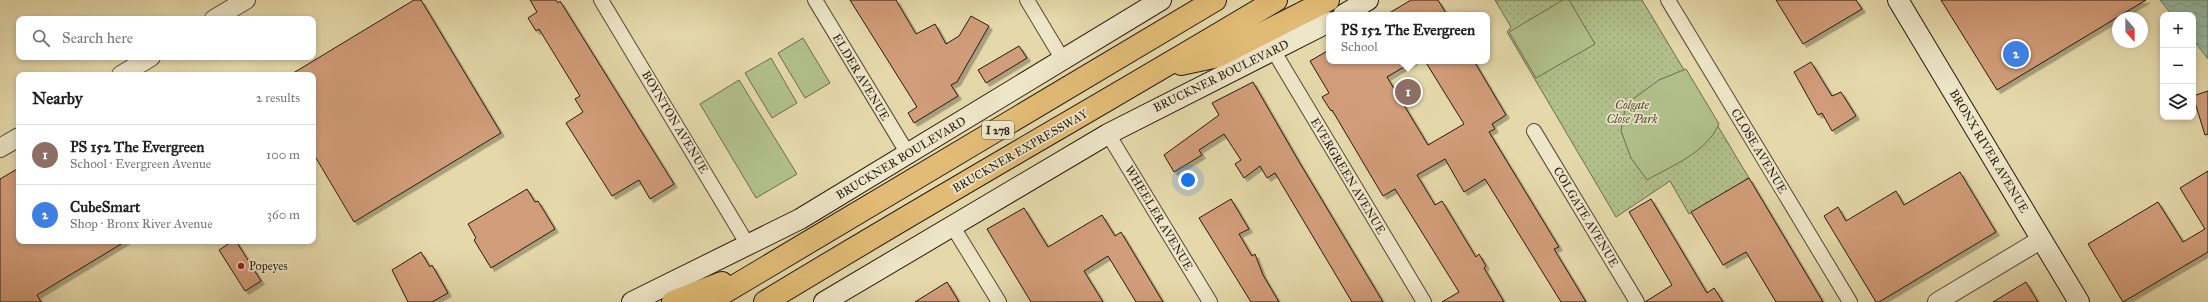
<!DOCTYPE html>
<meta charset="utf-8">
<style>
:root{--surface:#fff;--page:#f2f2f2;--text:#222;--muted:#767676;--line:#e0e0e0;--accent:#0b8043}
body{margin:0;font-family:"IM FELL Great Primer",serif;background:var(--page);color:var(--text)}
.controls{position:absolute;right:12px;top:12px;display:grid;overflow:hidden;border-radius:8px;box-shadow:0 2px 6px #0003}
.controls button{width:36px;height:36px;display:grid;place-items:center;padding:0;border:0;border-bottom:1px solid var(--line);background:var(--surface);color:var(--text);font:20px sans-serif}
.compass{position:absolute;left:2112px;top:12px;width:36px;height:36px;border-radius:50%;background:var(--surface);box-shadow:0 2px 6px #0003;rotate:159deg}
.you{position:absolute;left:1188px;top:180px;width:14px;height:14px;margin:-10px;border:3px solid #fff;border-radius:50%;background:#1a73e8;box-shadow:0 0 0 6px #1a73e833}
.badge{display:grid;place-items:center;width:26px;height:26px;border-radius:50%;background:var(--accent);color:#fff;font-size:13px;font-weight:700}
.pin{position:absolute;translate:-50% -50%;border:2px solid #fff;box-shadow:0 1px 4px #0006}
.popup{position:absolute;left:1326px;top:12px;width:164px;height:52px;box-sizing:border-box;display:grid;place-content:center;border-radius:8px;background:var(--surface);filter:drop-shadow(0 1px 3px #0005);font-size:13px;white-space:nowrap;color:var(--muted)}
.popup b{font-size:15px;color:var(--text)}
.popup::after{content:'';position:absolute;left:50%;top:100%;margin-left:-8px;border:8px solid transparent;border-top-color:var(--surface)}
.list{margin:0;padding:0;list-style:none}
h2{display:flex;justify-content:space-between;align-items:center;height:52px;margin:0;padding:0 16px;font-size:17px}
h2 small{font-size:13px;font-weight:400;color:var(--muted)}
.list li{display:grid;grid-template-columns:26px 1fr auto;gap:12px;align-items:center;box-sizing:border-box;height:60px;padding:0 16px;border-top:1px solid var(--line)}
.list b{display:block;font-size:15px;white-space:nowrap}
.list p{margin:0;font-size:13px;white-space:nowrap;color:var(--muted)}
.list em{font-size:13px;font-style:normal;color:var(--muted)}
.icon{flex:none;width:22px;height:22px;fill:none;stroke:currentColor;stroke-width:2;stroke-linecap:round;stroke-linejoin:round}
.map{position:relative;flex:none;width:2208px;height:302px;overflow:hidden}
.search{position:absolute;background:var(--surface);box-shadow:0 2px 6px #0003;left:16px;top:16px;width:300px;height:44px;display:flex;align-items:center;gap:10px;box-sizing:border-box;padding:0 14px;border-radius:8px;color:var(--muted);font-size:15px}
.panel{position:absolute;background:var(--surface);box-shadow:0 2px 6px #0003;left:16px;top:72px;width:300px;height:172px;border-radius:8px}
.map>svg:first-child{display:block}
</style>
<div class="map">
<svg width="2208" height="302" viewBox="0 0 2208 302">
<defs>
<pattern id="grass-dots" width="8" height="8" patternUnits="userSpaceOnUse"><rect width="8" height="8" fill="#b1c08b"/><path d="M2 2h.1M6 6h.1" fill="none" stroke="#98a477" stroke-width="1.8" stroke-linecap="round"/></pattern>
<pattern id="water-waves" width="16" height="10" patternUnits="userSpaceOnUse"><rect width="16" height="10" fill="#96baa6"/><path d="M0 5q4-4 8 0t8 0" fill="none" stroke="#819f8e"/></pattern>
<filter id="shadow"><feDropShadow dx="3.5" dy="3.5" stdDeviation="0" flood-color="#0004"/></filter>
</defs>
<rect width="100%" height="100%" fill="#e5d9ab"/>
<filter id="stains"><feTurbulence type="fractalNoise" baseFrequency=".005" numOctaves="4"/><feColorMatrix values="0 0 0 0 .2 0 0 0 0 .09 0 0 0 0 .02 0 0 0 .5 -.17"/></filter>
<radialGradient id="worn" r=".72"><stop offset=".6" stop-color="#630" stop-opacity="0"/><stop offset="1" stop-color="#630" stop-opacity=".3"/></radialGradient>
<!-- grass -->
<polygon fill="url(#grass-dots)" stroke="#6c6d4e" points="1495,0 1642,0 1749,178 1689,214 1670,181 1616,217 1507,32 1511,27"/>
<!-- pitch -->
<g fill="#b1c08b" stroke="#6c6d4e">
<polygon points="1563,0 1569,0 1595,44 1536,78 1509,32"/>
<polygon points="803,38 830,83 805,98 778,53"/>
<polygon points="771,58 797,103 772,118 745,73"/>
<path d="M1686 69 1719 124C1706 153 1673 165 1647 180L1631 158 1621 131 1626 104 1659 80Z"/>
<polygon points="739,80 797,174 756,198 700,104"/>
</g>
<!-- water -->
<polygon fill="url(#water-waves)" stroke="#697a6a" points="2160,0 2208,0 2208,59 2193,40 2193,15 2172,15"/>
<!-- building -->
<g fill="#d29d7a" stroke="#261a11" filter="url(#shadow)">
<polygon points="414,0 421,0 501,133 354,222 313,153 313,75 290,75"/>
<polygon points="530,0 556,0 558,3 560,1 674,184 650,199 639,180 612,196 566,123 583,112 575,99 580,96 539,29 536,31 528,18 537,12"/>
<polygon points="850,0 896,0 916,34 935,24 946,44 959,36 971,16 989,26 957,82 951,85 958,96 914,123 908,113 917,107"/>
<polygon points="1411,0 1438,0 1447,15 1386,15"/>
<polygon points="1776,0 1856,0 1862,9 1803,44"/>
<polygon points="1941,0 2146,0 1997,90"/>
<polygon points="1019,46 1027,58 986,83 978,70"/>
<polygon points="1329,50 1329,61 1414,61 1387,77 1428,145 1464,124 1425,61 1474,61 1506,115 1492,124 1495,129 1489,132 1559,247 1554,249 1586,302 1561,302 1485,179 1464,192 1445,159 1417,175 1435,205 1442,201 1476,257 1479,254 1486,266 1484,268 1504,302 1442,302 1459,292 1395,189 1383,196 1332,110 1331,111 1322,97 1329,93 1310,61"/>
<polygon points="1811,62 1832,96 1841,92 1856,116 1832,131 1822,113 1818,115 1794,72"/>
<polygon points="1253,82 1298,160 1383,302 1352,302 1275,173 1267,178 1260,166 1244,178 1235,164 1241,160 1224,134 1199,150 1202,155 1174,172 1164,155 1219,115 1212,103"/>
<polygon points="2208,91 2208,134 2205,135 2193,96"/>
<polygon points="19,168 19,241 126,241 37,295 41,302 0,302 0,179"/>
<polygon points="2208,171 2208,252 2123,302 2088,244 2158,202 2183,242 2205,229 2180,188"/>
<polygon points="1960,172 1996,232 1879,302 1876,302 1824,216 1838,207 1846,221 1896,191 1904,205"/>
<polygon points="1749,178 1823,302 1776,302 1746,252 1723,265 1691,212"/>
<polygon points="527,189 535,202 538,201 555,229 491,268 474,240 476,238 468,224"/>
<polygon points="1231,199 1249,229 1239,234 1252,256 1255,254 1263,275 1279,302 1251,302 1199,218"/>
<polygon points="1651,199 1707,293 1714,288 1723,302 1645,302 1672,285 1629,212"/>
<polygon points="1024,208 1048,247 1102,215 1115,236 1121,232 1163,302 1136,302 1108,256 1084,271 1103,302 1031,302 987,229"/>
<polygon points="233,241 236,241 261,281 245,291 219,250"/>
<polygon points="421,252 430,267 432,265 448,293 432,302 408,302 392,270"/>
<polygon points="947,282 959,302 915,302"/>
<polygon points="2026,282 2038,302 1993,302"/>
</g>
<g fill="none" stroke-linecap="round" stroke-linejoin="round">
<!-- minor casing -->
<g stroke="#564a38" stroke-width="16">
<g id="minor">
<polyline points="601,0 748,245"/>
<polyline points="815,0 908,154"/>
<polyline points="1027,0 1063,60"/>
<polyline points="1668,0 1850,302"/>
<polyline points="1273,50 1424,302"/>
<polyline points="1534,131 1637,302"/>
<polyline points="1108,134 1210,302"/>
<polyline points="953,227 999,302"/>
</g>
</g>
<!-- tertiary casing -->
<g stroke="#564a38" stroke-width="20">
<g id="tertiary">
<polyline points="214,19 246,0"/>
<polyline points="121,75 151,57"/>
<polyline points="0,148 19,137"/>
<polyline points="1937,302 2042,239"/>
</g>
</g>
<!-- secondary casing -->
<g stroke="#261a11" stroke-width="22">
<g id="secondary">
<polyline points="1898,0 2079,302"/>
<polyline points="1343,15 1368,0"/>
<polyline points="632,302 800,219 1161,0"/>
<polyline points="824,302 1108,134 1329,22"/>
</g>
</g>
<!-- motorway casing -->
<g stroke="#261a11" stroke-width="24">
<g id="motorway">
<polyline points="1181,64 1218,56 1328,0"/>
<polyline points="673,302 722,283"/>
<polyline points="708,302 1215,0"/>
<path d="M765 302C934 199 1106 102 1276 0"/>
</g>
</g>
<!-- minor -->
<use href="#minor" stroke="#eee6c8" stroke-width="14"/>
<!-- tertiary -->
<use href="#tertiary" stroke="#eee6c8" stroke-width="18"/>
<!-- secondary -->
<use href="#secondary" stroke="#eee6c8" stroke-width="20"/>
<!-- motorway -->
<use href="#motorway" stroke="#e2bc76" stroke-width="22"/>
</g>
<!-- markers -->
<circle fill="#8f2418" stroke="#eee6c8" stroke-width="1.5" cx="241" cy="266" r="4"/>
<g text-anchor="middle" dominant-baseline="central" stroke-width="3.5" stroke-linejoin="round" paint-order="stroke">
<!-- shield labels -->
<rect fill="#eee6c8" stroke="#625748" stroke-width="1" x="982" y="121" width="32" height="18" rx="3"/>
<g font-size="11" font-weight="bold" fill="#261a11">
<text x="998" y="130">I 278</text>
</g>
<!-- street labels -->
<g font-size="12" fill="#261a11" stroke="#eee6c8">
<text transform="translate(1221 76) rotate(-26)">BRUCKNER BOULEVARD</text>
<text transform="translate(861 77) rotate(59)">ELDER AVENUE</text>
<text transform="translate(675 122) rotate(59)">BOYNTON AVENUE</text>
<text transform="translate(1020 151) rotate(-30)">BRUCKNER EXPRESSWAY</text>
<text transform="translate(1759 151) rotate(59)">CLOSE AVENUE</text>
<text transform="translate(1989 151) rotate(59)">BRONX RIVER AVENUE</text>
<text transform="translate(901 158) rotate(-31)">BRUCKNER BOULEVARD</text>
<text transform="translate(1348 176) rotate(59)">EVERGREEN AVENUE</text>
<text transform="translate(1586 217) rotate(59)">COLGATE AVENUE</text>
<text transform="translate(1159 218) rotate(59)">WHEELER AVENUE</text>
</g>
<!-- park labels -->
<g font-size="12" font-style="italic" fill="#504c36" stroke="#eee6c8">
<text x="1632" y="105">Colgate<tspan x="1632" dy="14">Close Park</tspan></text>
</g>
<!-- poi labels -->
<g font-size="12" fill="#261a11" stroke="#eee6c8" text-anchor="start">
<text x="249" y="266">Popeyes</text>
</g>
</g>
<rect width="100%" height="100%" filter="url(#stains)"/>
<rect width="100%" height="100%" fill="url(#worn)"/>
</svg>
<div class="controls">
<button>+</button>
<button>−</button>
<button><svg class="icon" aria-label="layers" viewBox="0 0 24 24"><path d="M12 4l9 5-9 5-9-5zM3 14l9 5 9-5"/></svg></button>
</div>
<svg class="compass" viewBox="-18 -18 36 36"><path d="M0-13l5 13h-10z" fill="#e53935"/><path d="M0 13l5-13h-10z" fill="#767676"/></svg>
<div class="you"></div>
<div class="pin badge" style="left:1408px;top:92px;background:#8d6e63">1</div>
<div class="popup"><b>PS 152 The Evergreen</b>School</div>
<div class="pin badge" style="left:2016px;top:54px;background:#3f7fe0">2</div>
<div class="search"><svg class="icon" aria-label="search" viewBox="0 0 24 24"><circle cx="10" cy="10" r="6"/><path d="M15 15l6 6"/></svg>Search here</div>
<section class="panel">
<h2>Nearby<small>2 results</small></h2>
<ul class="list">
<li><span class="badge" style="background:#8d6e63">1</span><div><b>PS 152 The Evergreen</b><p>School · Evergreen Avenue</p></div><em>100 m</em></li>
<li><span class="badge" style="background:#3f7fe0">2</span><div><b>CubeSmart</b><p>Shop · Bronx River Avenue</p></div><em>360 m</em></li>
</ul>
</section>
</div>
